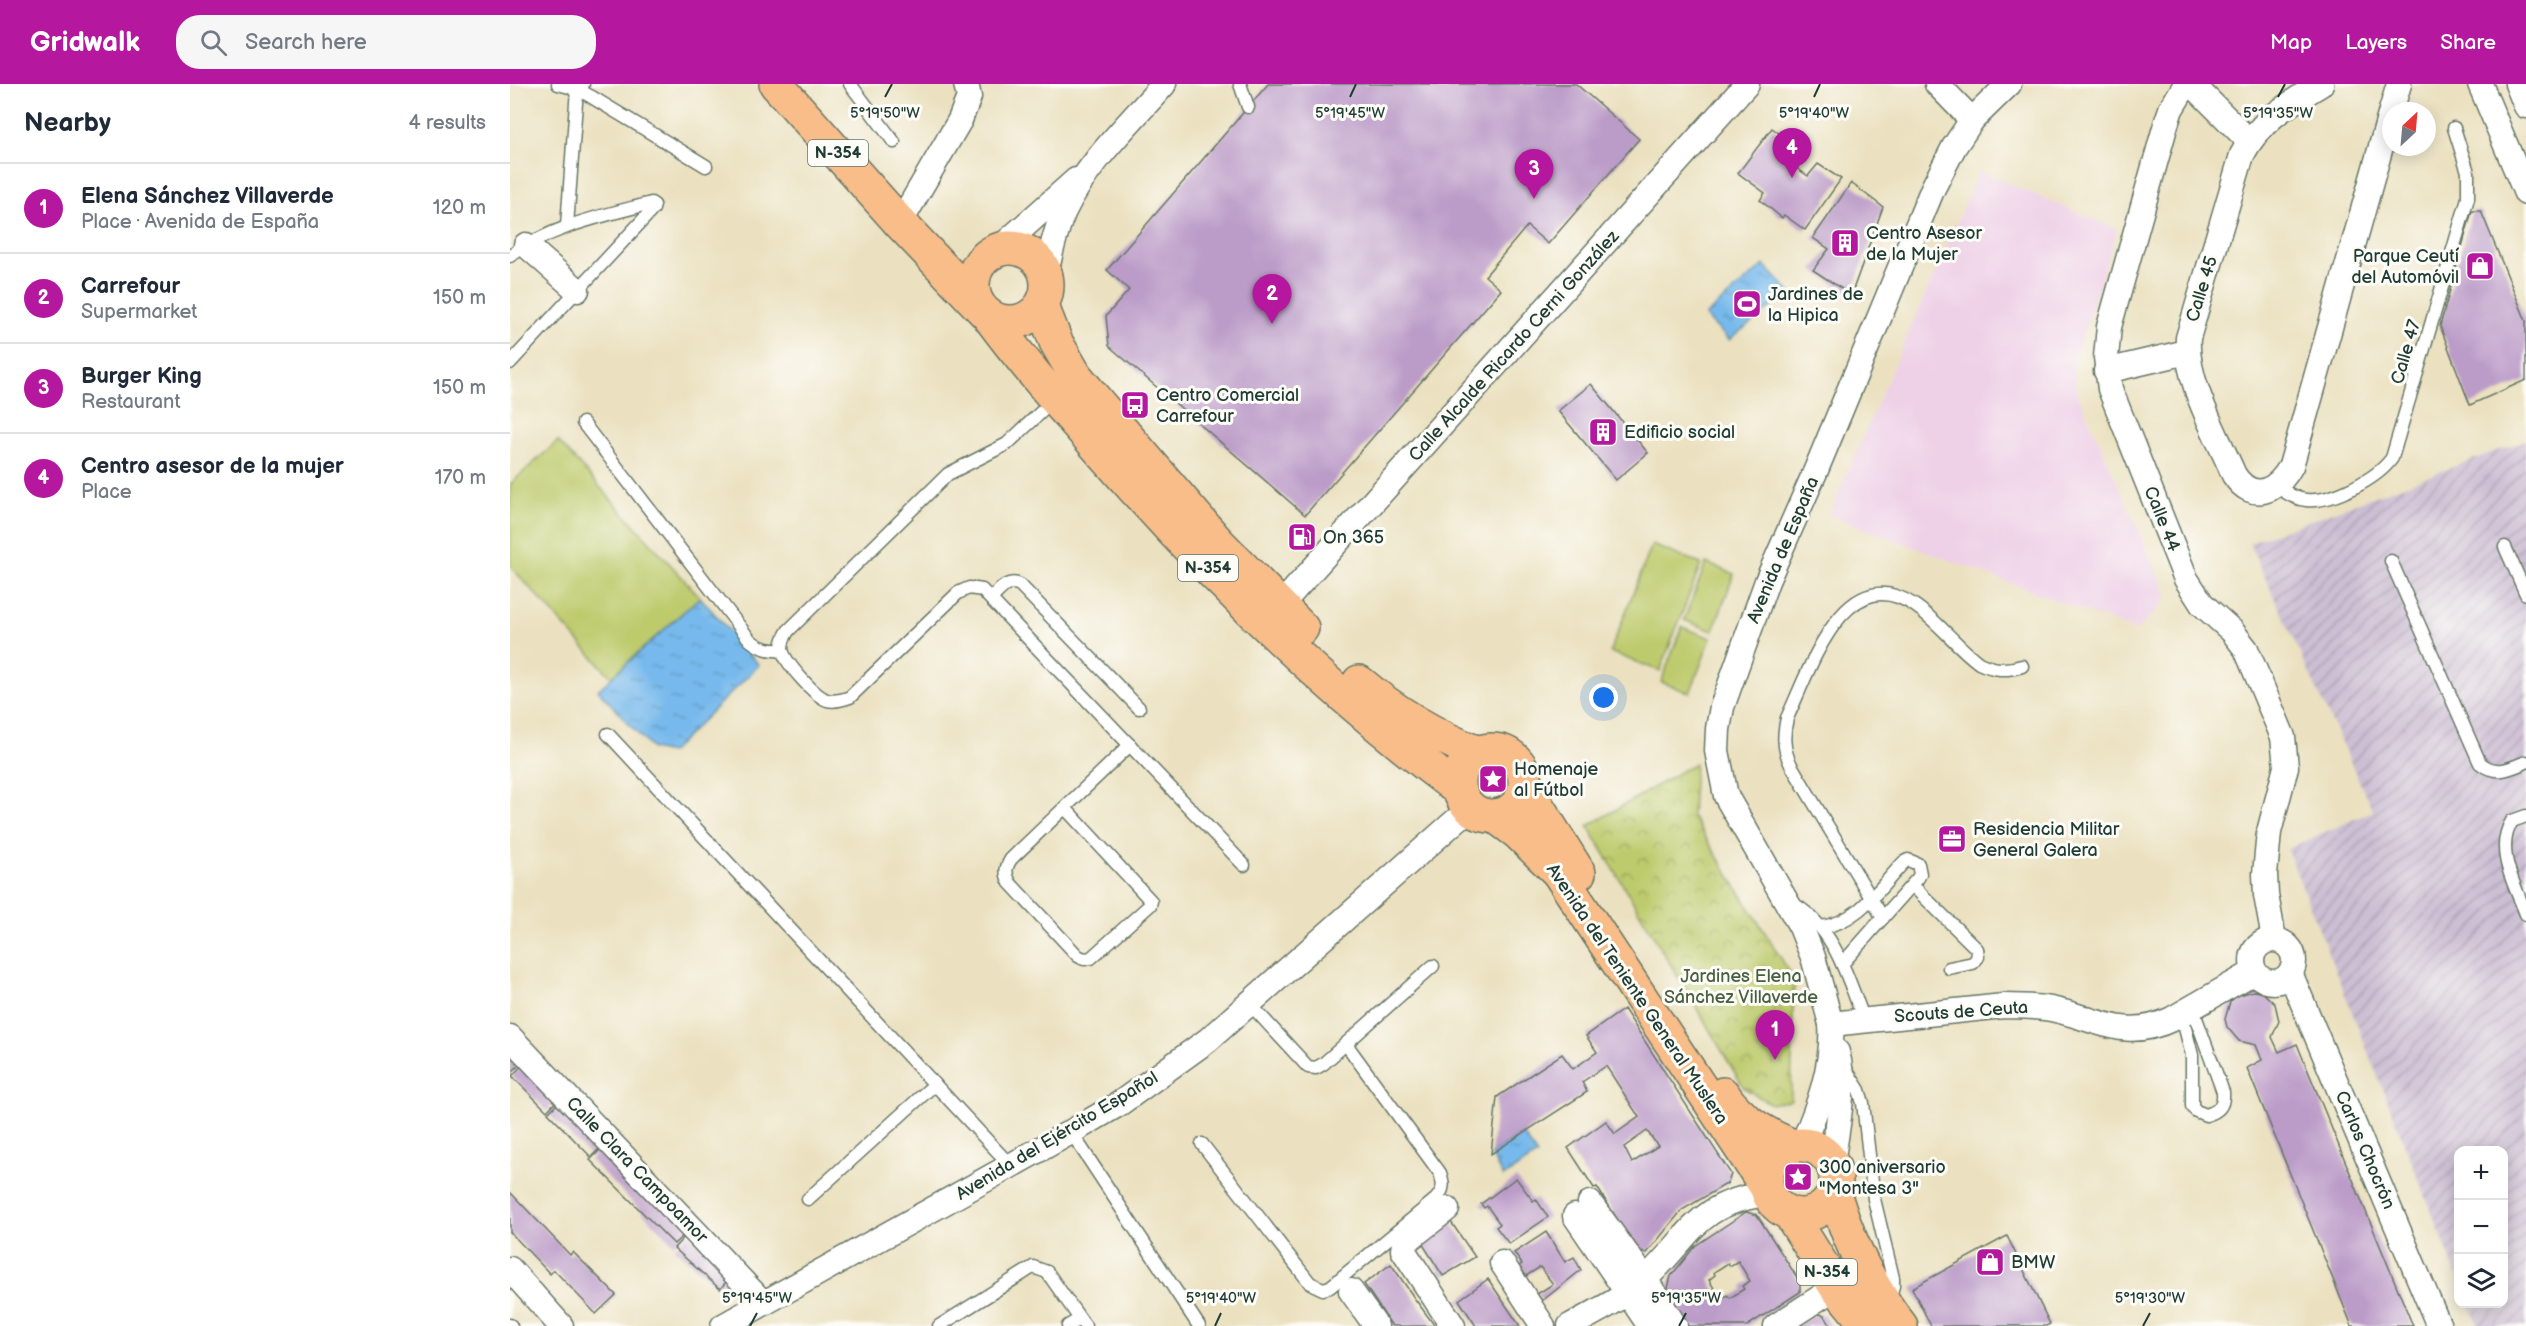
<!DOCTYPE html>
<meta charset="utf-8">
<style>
:root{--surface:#fff;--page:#f6f6f7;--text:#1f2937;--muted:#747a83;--line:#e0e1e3;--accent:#b5179e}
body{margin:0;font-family:"Balsamiq Sans",sans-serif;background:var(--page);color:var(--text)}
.controls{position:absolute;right:18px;bottom:18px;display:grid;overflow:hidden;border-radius:12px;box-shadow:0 3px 15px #0003}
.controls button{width:54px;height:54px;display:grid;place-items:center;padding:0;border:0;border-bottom:2px solid var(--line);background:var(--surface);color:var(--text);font:30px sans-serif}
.compass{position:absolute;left:1872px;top:18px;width:54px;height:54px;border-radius:50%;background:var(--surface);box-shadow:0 3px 15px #0003;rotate:26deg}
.you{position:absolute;left:1094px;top:614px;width:21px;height:21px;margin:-15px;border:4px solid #fff;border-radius:50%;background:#1a73e8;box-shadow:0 0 0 9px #1a73e833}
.badge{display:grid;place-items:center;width:39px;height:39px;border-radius:50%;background:var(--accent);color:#fff;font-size:20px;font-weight:700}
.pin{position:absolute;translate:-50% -50px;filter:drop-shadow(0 2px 3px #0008)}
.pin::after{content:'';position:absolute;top:32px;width:21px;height:18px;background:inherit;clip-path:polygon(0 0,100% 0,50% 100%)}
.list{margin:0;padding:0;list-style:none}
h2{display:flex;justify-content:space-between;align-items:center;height:78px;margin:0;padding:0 24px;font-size:26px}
h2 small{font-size:20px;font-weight:400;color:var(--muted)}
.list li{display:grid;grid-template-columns:39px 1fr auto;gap:18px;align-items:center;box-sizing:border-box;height:90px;padding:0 24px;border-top:2px solid var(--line)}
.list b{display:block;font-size:22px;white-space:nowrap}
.list p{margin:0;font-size:20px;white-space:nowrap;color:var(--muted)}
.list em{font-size:20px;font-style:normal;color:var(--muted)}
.icon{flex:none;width:33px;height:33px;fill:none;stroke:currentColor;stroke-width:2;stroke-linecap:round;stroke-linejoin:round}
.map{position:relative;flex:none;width:2016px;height:1242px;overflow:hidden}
header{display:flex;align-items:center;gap:36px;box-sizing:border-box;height:84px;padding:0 30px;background:var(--accent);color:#fff}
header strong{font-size:28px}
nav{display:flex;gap:33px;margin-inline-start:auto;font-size:21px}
.search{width:420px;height:54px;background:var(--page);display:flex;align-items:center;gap:15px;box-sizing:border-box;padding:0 21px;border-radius:24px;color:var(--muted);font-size:22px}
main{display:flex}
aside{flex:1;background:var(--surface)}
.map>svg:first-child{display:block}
</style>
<header>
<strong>Gridwalk</strong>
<div class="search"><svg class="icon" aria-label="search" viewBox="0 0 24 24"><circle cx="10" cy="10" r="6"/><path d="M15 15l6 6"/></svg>Search here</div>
<nav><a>Map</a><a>Layers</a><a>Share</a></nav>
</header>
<main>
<aside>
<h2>Nearby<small>4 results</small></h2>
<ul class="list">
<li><span class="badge">1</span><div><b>Elena Sánchez Villaverde</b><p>Place · Avenida de España</p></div><em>120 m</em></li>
<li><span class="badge">2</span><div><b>Carrefour</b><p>Supermarket</p></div><em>150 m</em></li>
<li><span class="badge">3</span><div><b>Burger King</b><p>Restaurant</p></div><em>150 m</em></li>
<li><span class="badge">4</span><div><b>Centro asesor de la mujer</b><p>Place</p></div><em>170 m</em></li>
</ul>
</aside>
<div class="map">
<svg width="2016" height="1242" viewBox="0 0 2016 1242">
<defs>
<pattern id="industrial-furrows" width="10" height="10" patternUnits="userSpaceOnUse" patternTransform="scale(1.5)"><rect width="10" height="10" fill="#ccbed3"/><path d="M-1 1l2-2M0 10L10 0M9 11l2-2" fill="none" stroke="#a59cac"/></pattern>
<pattern id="park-crowns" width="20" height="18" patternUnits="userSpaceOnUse" patternTransform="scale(1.5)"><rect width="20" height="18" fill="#becb6d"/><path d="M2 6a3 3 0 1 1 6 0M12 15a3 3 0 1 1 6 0" fill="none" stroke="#9aa65a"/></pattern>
<pattern id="water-ripples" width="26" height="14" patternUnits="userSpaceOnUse" patternTransform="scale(1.5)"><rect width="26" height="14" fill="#77b9ec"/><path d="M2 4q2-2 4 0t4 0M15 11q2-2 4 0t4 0" fill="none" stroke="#6198c0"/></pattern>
</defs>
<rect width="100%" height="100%" fill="#fdfcf7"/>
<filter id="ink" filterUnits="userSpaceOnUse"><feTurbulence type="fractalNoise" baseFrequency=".0167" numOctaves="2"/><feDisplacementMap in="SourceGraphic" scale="12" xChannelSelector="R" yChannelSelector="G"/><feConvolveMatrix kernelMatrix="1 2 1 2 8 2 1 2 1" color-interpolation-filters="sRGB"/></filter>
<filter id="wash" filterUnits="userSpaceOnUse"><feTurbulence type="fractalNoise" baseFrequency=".008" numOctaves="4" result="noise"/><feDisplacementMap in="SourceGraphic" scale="24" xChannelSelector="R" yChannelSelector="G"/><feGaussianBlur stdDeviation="1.35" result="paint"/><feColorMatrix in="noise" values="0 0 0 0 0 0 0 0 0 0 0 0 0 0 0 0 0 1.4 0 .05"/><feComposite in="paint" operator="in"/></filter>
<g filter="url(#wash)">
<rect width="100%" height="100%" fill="#ebe1c0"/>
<!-- built -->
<polygon fill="#eed0e7" points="1469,87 1607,145 1564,278 1565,304 1658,513 1627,547 1319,431"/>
<!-- industrial -->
<polygon fill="url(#industrial-furrows)" points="2016,356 2016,1242 1968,1242 1959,1220 1994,1220 1994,1066 1948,1066 1948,1194 1777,765 1863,727 1739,459"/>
<!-- park -->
<polygon fill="url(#park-crowns)" stroke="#6e8450" stroke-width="1.5" points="1185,679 1182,732 1284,895 1281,1016 1261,1020 1234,1004 1078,742"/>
<!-- pitch -->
<g fill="#becb6d" stroke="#6e8450" stroke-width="1.5">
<polygon points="48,357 190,513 101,593 0,482 0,400"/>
<polygon points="1142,461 1191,480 1150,587 1100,568"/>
<polygon points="1196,479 1224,490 1203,547 1174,536"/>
<polygon points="1172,543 1201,554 1180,609 1151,598"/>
</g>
<!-- water -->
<g fill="url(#water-ripples)" stroke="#4b7b90" stroke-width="1.5">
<polygon points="1254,181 1280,208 1219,256 1195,232"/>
<polygon points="190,513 249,581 160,669 142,665 88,606"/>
<polygon points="1013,1050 1027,1071 993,1093 981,1070"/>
</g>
<g id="blocks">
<!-- building -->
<g fill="#bb9bc8" fill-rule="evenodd">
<polygon points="758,0 1066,0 1129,55 1038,160 1017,142 975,192 991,206 795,431 599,262 596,232 619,206 597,186"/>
<polygon points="1262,44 1284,60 1274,75 1298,92 1308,80 1331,95 1295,146 1274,131 1272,134 1250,116 1255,109 1228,89"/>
<polygon points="1341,99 1373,123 1341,211 1303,186 1319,165 1303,154"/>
<polygon points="1962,127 1971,127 2016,237 2016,296 1960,321 1930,242"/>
<polygon points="1081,300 1138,369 1106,396 1048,327"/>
<polygon points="1743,907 1752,908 1765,920 1769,937 1762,953 1769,968 1787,960 1903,1242 1842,1242 1737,984 1752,976 1746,961 1729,957 1717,943 1715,935 1720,918 1726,912"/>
<path d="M1114 925 1221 1090 1218 1099 1172 1126 1137 1169 1128 1168 1087 1103 1084 1104 1058 1064 1096 1037 1105 1050 1129 1033 1096 982 1072 998 1077 1008 981 1070 987 1013 1052 970 1063 985 1087 968 1076 952ZM1137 1047 1148 1062 1122 1079 1114 1063Z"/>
<polygon points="0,959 16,974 0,990"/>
<polygon points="16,977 52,1011 37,1027 2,992"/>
<polygon points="52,1015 95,1059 81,1073 38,1029"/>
<polygon points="95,1061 180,1145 164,1160 80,1076"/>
<polygon points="1006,1094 1023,1117 1026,1115 1038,1133 999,1160 986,1143 990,1140 977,1122 974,1124 971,1120"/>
<polygon points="0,1108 60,1171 63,1168 106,1211 86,1230 44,1186 40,1190 0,1148"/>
<path d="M1236 1128 1247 1131 1290 1198V1208L1237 1242H1178L1157 1208 1161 1192 1185 1162ZM1228 1177 1240 1197 1232 1202 1234 1205 1220 1214 1217 1211 1211 1216 1199 1196 1205 1191 1204 1188 1218 1179 1220 1182Z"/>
<polygon points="941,1138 965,1173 933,1192 912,1159"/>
<polygon points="1036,1148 1055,1178 1064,1173 1071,1186 1032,1217 1027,1210 1043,1200 1030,1183 1016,1192 1009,1182 1012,1180 1004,1169"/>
<polygon points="178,1149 223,1190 210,1205 164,1164"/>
<polygon points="1497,1152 1540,1240 1536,1242 1421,1242 1402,1204"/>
<polygon points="881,1180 905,1215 925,1242 882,1242 854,1200"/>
<polygon points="978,1195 1010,1242 966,1242 949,1216"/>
<polygon points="1307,1230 1314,1231 1321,1242 1285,1242"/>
</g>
</g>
</g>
<g filter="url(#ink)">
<use href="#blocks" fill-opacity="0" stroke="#667665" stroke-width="1.5"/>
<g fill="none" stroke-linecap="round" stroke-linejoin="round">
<!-- service casing -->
<g stroke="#667665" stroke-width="15">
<g id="service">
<polyline points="48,0 67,5 80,12 196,82"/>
<polyline points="340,0 384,58"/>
<polyline points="730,0 738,23"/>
<polyline points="57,142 67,5"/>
<path d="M0 172C42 142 92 132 141 119L144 121 143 125 0 279"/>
<path d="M544 316 497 360 438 390 278 547C275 552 272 557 272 564 273 577 305 612 317 616 325 618 332 616 340 613L448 509 459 504 472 506 734 781"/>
<path d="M73 339 240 556C250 564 258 567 272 566"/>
<path d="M1766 402C1776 408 1784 415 1796 416 1822 419 1868 394 1882 374L1958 114V88L1944 44"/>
<polyline points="1995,463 2016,510"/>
<path d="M1881 477 1970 679C1986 692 1999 685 2016 678"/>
<path d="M481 515C490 506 497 495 510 501L629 624"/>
<polyline points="98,650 501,1082"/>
<path d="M555 724 641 817 640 821 581 874 574 875 568 872 500 799C495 789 495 784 501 775L620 661"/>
<path d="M2016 732 2002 737C1984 766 2005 801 2016 830"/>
<polyline points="1402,801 1467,865 1468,873 1463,879 1439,884"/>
<path d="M1285 821C1325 845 1338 895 1354 936"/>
<path d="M1373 834 1281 681C1273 665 1273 651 1277 634 1299 589 1333 474 1404 521 1428 537 1446 562 1469 579 1484 586 1496 587 1512 582"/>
<path d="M1311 843C1348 839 1370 803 1394 778L1398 776 1408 780 1410 790 1408 794 1332 880"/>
<polyline points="739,919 798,983 806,984 813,980 923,882"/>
<path d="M1668 931 1675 944 1682 971V1022L1686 1027 1696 1031C1709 1027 1714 1022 1713 1008L1682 923"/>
<polyline points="1335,984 1349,1006 1353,1019 1364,1115 1383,1194 1383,1202 1379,1216"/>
<polyline points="561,1048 689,1242"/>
<path d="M692 1060 800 1199 813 1205 820 1203 926 1115C934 1106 934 1100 930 1089L836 960"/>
<polyline points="298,1115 425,1000"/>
<polyline points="0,1241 1,1242"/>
<polyline points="429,1242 523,1183 537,1188 575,1242"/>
<polyline points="558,1242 570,1235"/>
</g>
</g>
<!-- pedestrian casing -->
<g stroke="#667665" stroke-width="21">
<polyline id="pedestrian" points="67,5 70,0"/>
</g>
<!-- minor casing -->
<g stroke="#667665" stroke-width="27">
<g id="minor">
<polyline points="1427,0 1462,36"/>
<polyline points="1676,0 1661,25 1656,40 1599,243 1596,273 1600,305 1676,495 1692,520 1722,547 1736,565 1773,653 1776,683 1759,748 1755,790 1756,811 1764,855"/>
<polyline points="1682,0 1739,57"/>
<path d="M1811 0C1779 20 1750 36 1732 71L1678 254C1675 297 1707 351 1724 391 1743 420 1767 407 1781 382L1881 27"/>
<polyline points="1970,0 2016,109"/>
<polyline points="2007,0 2016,22"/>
<polyline points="1881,27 1889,0"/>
<polyline points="390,139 450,36 459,13 456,0"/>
<polyline points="16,161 67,206"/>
<polyline points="490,164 566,96"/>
<path d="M536 189C541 168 545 147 554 127 577 79 619 40 654 0"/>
<polyline points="1596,287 1677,268"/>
<polyline points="769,523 1237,0"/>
<circle cx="1763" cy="877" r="21"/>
<polyline points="1780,889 1929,1242"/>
<path d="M1321 940 1494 922C1510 922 1525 922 1541 925 1587 934 1614 958 1662 935L1744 888"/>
<polyline points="0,953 253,1219"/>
<path d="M1292 1061C1308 1024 1324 981 1321 940L1303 873 1291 843 1216 712 1207 667 1208 645 1212 623 1257 497 1306 386 1423 104 1444 63 1462 36 1499 0"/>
<path d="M1322 1080C1327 1044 1337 1003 1327 968"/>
<polyline points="1080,1119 1135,1195 1165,1242"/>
<polyline points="937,1125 899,1155 894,1160 893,1166 943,1242"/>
<polyline points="1065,1132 1140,1242"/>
<polyline points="992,1179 1033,1242"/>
<polyline points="0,1185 51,1242"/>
<polyline points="841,1207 866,1242"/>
<polyline points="213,1242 561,1048 609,1020 698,956 960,724"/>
<path d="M1060 1242C1085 1228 1113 1215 1134 1196 1181 1153 1186 1118 1258 1110"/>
<polyline points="1266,1242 1326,1203"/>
</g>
</g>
<!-- trunk casing -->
<g stroke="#667665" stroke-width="36">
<g id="trunk">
<polyline points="266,0 390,139 470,223"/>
<circle cx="500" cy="201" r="37"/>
<polyline points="532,222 546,258 565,291 589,320 707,457 792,544"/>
<path d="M478 231C514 280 554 325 594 371 701 494 819 608 949 706"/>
<path d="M849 598C886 629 923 651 968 669"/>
<circle cx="982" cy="699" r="33"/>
<polyline points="1015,702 1069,789"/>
<polyline points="985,732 1008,749 1048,788 1255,1101"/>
<path d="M1213 1010C1230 1036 1255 1050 1283 1062"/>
<circle cx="1291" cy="1096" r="35"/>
<path d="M1324 1109C1339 1158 1359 1202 1391 1242"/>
<polyline points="1280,1130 1326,1203 1358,1242"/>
</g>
</g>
<!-- service -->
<use href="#service" stroke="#fff" stroke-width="12"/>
<!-- pedestrian -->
<use href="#pedestrian" stroke="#fff" stroke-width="18"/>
<!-- minor -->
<use href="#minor" stroke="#fff" stroke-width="24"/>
<!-- trunk -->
<use href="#trunk" stroke="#f8bd89" stroke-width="33"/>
</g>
</g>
<!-- ticks -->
<path fill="none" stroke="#1f3d34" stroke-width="2" d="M375 13 382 0M840 13 846 0M1304 13 1310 0M1768 13 1775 0M240 1242 247 1229M705 1242 711 1229M1169 1242 1176 1229M1633 1242 1640 1229"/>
<!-- icons -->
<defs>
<g id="building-square" transform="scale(1.5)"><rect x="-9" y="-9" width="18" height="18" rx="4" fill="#b5179e" stroke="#fdfcf7"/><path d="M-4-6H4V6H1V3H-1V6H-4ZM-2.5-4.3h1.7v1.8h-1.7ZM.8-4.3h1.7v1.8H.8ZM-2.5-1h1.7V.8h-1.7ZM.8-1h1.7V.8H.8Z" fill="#fff"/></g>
<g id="shop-square" transform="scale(1.5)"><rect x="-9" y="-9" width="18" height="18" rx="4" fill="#b5179e" stroke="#fdfcf7"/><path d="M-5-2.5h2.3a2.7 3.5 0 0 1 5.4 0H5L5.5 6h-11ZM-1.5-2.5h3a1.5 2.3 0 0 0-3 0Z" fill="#fff"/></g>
<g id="stadium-square" transform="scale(1.5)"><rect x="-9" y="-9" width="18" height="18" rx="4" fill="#b5179e" stroke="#fdfcf7"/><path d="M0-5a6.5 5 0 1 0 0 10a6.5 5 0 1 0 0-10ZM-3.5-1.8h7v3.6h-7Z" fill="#fff"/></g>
<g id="bus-square" transform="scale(1.5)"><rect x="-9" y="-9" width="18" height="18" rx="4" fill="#b5179e" stroke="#fdfcf7"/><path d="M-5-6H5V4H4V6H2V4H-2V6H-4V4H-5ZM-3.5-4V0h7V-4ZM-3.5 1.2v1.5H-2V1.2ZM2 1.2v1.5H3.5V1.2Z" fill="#fff"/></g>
<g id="fuel-square" transform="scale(1.5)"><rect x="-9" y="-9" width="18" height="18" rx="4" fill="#b5179e" stroke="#fdfcf7"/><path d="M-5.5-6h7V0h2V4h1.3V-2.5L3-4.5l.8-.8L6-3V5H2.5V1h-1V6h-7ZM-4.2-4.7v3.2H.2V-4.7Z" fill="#fff"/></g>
<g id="sight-square" transform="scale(1.5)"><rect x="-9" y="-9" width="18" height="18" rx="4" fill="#b5179e" stroke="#fdfcf7"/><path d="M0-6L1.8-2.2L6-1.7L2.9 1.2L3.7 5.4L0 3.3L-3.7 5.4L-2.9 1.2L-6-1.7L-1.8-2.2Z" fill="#fff"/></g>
<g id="office-square" transform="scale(1.5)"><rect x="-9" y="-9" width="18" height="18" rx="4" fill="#b5179e" stroke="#fdfcf7"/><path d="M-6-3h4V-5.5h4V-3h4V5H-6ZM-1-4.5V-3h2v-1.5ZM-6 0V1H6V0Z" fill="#fff"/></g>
</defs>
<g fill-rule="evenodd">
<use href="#building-square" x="1335" y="159"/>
<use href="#shop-square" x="1970" y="182"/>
<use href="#stadium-square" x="1237" y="220"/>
<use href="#bus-square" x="625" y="321"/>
<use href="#building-square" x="1093" y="348"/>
<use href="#fuel-square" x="792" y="453"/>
<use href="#sight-square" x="983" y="695"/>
<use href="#office-square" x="1442" y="755"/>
<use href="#sight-square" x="1288" y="1093"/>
<use href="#shop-square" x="1480" y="1178"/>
</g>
<g text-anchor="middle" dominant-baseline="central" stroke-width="6" stroke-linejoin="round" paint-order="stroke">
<!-- shield labels -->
<g fill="#fdfcf7" stroke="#62766e" stroke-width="1.5">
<rect x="298" y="56" width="60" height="26" rx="4.5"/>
<rect x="668" y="471" width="60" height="26" rx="4.5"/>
<rect x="1287" y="1175" width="60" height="26" rx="4.5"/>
</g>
<g font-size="16" font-weight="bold" fill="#1f3d34">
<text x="328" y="69">N-354</text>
<text x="698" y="484">N-354</text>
<text x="1317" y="1188">N-354</text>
</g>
<!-- poi labels -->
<g font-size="18" fill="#1f3d34" stroke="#fdfcf7" text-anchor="start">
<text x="1356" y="149">Centro Asesor<tspan x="1356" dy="21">de la Mujer</tspan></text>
<text x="1949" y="172" text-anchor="end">Parque Ceutí<tspan x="1949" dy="21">del Automóvil</tspan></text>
<text x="1258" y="210">Jardines de<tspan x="1258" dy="21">la Hipica</tspan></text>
<text x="646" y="311">Centro Comercial<tspan x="646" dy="21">Carrefour</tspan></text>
<text x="1114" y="348">Edificio social</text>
<text x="813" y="453">On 365</text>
<text x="1004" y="685">Homenaje<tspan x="1004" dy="21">al Fútbol</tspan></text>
<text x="1463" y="745">Residencia Militar<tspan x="1463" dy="21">General Galera</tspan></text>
<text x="1309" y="1083">300 aniversario<tspan x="1309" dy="21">"Montesa 3"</tspan></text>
<text x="1501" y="1178">BMW</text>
</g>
<!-- street labels -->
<g font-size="18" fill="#1f3d34" stroke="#fdfcf7">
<text transform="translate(1692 205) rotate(-73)">Calle 45</text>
<text transform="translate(1004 262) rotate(-48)">Calle Alcalde Ricardo Cerni González</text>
<text transform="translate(1896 268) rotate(-74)">Calle 47</text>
<text transform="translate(1652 435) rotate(68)">Calle 44</text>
<text transform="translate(1273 466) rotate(-67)">Avenida de España</text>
<text transform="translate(1127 910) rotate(56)">Avenida del Teniente General Muslera</text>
<text transform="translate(1451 928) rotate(-4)">Scouts de Ceuta</text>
<text transform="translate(547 1052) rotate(-31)">Avenida del Ejército Español</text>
<text transform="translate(1855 1066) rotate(67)">Carlos Chocrón</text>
<text transform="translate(127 1086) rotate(46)">Calle Clara Campoamor</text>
</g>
<!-- park labels -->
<g font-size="18" fill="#476042" stroke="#fdfcf7">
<text x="1231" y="892">Jardines Elena<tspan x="1231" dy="21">Sánchez Villaverde</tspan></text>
</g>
</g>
<g font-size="15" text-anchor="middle" fill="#1f3d34" stroke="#fdfcf7" stroke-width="6" stroke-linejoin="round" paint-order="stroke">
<text x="375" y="34">5°19'50"W</text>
<text x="840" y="34">5°19'45"W</text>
<text x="1304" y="34">5°19'40"W</text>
<text x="1768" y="34">5°19'35"W</text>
<text x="247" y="1219">5°19'45"W</text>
<text x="711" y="1219">5°19'40"W</text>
<text x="1176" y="1219">5°19'35"W</text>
<text x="1640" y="1219">5°19'30"W</text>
</g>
</svg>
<div class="controls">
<button>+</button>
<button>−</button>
<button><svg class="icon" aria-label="layers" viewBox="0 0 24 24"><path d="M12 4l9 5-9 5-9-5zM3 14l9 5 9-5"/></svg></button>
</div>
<svg class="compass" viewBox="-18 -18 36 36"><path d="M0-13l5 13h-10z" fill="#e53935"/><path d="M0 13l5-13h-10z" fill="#747a83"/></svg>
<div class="you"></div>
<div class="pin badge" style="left:1265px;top:976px">1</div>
<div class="pin badge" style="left:762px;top:240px">2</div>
<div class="pin badge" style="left:1024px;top:115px">3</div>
<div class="pin badge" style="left:1282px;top:94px">4</div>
</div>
</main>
